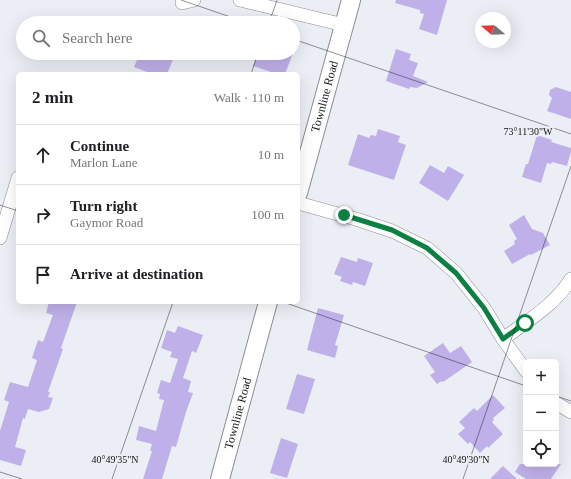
<!DOCTYPE html>
<meta charset="utf-8">
<style>
:root{--surface:#fff;--page:#f2f2f2;--text:#202124;--muted:#757577;--line:#e0e0e0}
body{margin:0;font-family:Georgia,serif;background:var(--page);color:var(--text)}
.controls{position:absolute;right:12px;bottom:12px;display:grid;overflow:hidden;border-radius:6px;box-shadow:0 4px 16px #0002}
.controls button{width:36px;height:36px;display:grid;place-items:center;padding:0;border:0;border-bottom:1px solid var(--line);background:var(--surface);color:var(--text);font:20px sans-serif}
.compass{position:absolute;left:475px;top:12px;width:36px;height:36px;border-radius:50%;background:var(--surface);box-shadow:0 4px 16px #0002;rotate:289deg}
.stop{position:absolute;width:12px;height:12px;margin:-9px;border:3px solid #0b8043;border-radius:50%;background:#fff}
.stop.end{background:#0b8043;border-color:#fff;box-shadow:0 1px 4px #0008}
.list{margin:0;padding:0;list-style:none}
h2{display:flex;justify-content:space-between;align-items:center;height:52px;margin:0;padding:0 16px;font-size:17px}
h2 small{font-size:13px;font-weight:400;color:var(--muted)}
.list li{display:grid;grid-template-columns:26px 1fr auto;gap:12px;align-items:center;box-sizing:border-box;height:60px;padding:0 16px;border-top:1px solid var(--line)}
.list b{display:block;font-size:15px;white-space:nowrap}
.list p{margin:0;font-size:13px;white-space:nowrap;color:var(--muted)}
.list em{font-size:13px;font-style:normal;color:var(--muted)}
.icon{flex:none;width:22px;height:22px;fill:none;stroke:currentColor;stroke-width:2;stroke-linecap:round;stroke-linejoin:round}
.map{position:relative;flex:none;width:571px;height:479px;overflow:hidden}
.search{position:absolute;background:var(--surface);box-shadow:0 4px 16px #0002;left:16px;top:16px;width:284px;height:44px;display:flex;align-items:center;gap:10px;box-sizing:border-box;padding:0 14px;border-radius:22px;color:var(--muted);font-size:15px}
.panel{position:absolute;background:var(--surface);box-shadow:0 4px 16px #0002;left:16px;top:72px;width:284px;height:232px;border-radius:6px}
.map>svg:first-child{display:block}
</style>
<div class="map">
<svg width="571" height="479" viewBox="0 0 571 479">
<rect width="100%" height="100%" fill="#ebeff5"/>
<!-- building -->
<g fill="#bfb0e9">
<polygon points="396,0 447,0 437,35 419,29 424,14 420,13 420,10 395,3"/>
<polygon points="396,49 411,54 409,60 418,63 413,76 428,82 417,88 410,87 409,89 386,81"/>
<polygon points="140,53 164,53 174,57 167,74 152,74 134,67"/>
<polygon points="258,53 293,53 285,74 277,74 253,66"/>
<polygon points="556,87 571,92 571,119 547,111 552,98 549,95 550,90"/>
<polygon points="378,129 400,136 398,142 406,145 394,180 348,165 358,134 369,138 371,135 376,136"/>
<polygon points="537,135 552,140 551,142 571,148 571,151 567,166 552,162 551,164 547,163 541,183 522,177 526,164 528,164"/>
<polygon points="430,165 444,173 448,166 464,175 448,201 419,183"/>
<polygon points="524,215 532,229 543,233 550,245 531,255 530,254 512,264 504,251 515,244 514,241 517,239 509,225"/>
<polygon points="341,257 357,262 358,258 373,263 365,286 353,282 352,285 340,281 342,277 334,274"/>
<polygon points="49,302 77,302 61,348 63,349 48,392 50,392 48,397 53,398 49,409 39,412 28,409 25,419 23,418 15,447 26,450 21,466 0,460 0,431 9,402 4,400 10,382 28,387 37,360 32,358 38,340 43,342 53,315 46,313"/>
<polygon points="318,308 344,315 335,345 338,346 335,358 307,350"/>
<polygon points="178,326 203,335 196,353 192,351 183,378 191,381 188,392 193,393 186,412 176,447 172,446 162,479 143,479 152,451 150,451 152,444 136,440 139,426 156,431 164,400 159,399 160,394 157,393 161,380 170,383 178,359 170,357 172,352 161,348 167,330 175,333"/>
<polygon points="443,343 450,353 461,346 472,362 443,382 442,381 437,384 430,375 435,372 424,356"/>
<polygon points="297,374 315,379 304,414 286,409"/>
<polygon points="493,395 505,408 493,418 494,420 492,422 503,434 488,448 487,446 480,453 470,442 468,444 458,434 465,428 459,422 474,408 477,411"/>
<polygon points="281,438 298,444 287,478 270,473"/>
<polygon points="520,464 561,464 551,479 526,479 515,472"/>
<polygon points="503,466 517,479 490,479"/>
</g>
<g fill="none" stroke-linecap="round" stroke-linejoin="round">
<!-- street casing -->
<g stroke="#8a8e93" stroke-width="14">
<g id="street">
<polyline points="240,0 344,25"/>
<polyline points="182,3 194,0"/>
<polyline points="298,203 356,219 392,231 427,248 456,273 484,308 503,339 526,371"/>
<polyline points="0,238 18,178"/>
<path d="M503 339C527 321 555 305 571 279"/>
<polyline points="556,403 571,412"/>
</g>
</g>
<!-- secondary casing -->
<g stroke="#8a8e93" stroke-width="20">
<g id="secondary">
<path id="s1" d="M298 193 351 0"/>
<path id="s2" d="M220 479 268 302"/>
</g>
</g>
<!-- street -->
<use href="#street" stroke="#fff" stroke-width="13"/>
<!-- secondary -->
<use href="#secondary" stroke="#fff" stroke-width="18"/>
</g>
<g fill="none" stroke-linecap="round" stroke-linejoin="round">
<!-- route -->
<polyline stroke="#0b8043" stroke-width="5" points="344,215 392,230 427,248 456,273 484,308 503,339 525,323"/>
</g>
<!-- ticks -->
<path fill="none" stroke="#131517" stroke-width="1" stroke-opacity="0.45" d="M181 0 248 23M269 23 277 0M293 39 571 134M251 74 258 53M0 205 18 211M283 302 526 386M556 396 571 401M0 472 22 479M112 479 173 302M463 479 571 166"/>
<g text-anchor="middle" dominant-baseline="central" stroke-width="4" stroke-linejoin="round" paint-order="stroke">
<!-- street labels -->
<g font-size="12" fill="#131517" stroke="#ebeff5">
<text stroke="none"><textPath href="#s1" startOffset="100">Townline Road</textPath></text>
<text stroke="none"><textPath href="#s2" startOffset="68">Townline Road</textPath></text>
</g>
</g>
<g font-size="10" text-anchor="middle" fill="#131517" stroke="#ebeff5" stroke-width="4" stroke-linejoin="round" paint-order="stroke">
<text x="528" y="135">73°11'30"W</text>
<text x="115" y="463">40°49'35"N</text>
<text x="466" y="463">40°49'30"N</text>
</g>
</svg>
<div class="controls">
<button>+</button>
<button>−</button>
<button><svg class="icon" aria-label="locate" viewBox="0 0 24 24"><circle cx="12" cy="12" r="6"/><path d="M12 2v4M12 18v4M2 12h4M18 12h4"/></svg></button>
</div>
<svg class="compass" viewBox="-18 -18 36 36"><path d="M0-13l5 13h-10z" fill="#e53935"/><path d="M0 13l5-13h-10z" fill="#757577"/></svg>
<div class="stop" style="left:525px;top:323px"></div>
<div class="stop end" style="left:344px;top:215px"></div>
<div class="search"><svg class="icon" aria-label="search" viewBox="0 0 24 24"><circle cx="10" cy="10" r="6"/><path d="M15 15l6 6"/></svg>Search here</div>
<section class="panel">
<h2>2 min<small>Walk · 110 m</small></h2>
<ul class="list">
<li><svg class="icon" aria-label="ahead" viewBox="0 0 24 24"><path d="M12 20V5M6 11l6-6 6 6"/></svg><div><b>Continue</b><p>Marlon Lane</p></div><em>10 m</em></li>
<li><svg class="icon" aria-label="right" viewBox="0 0 24 24"><path d="M7 20v-9h11M14 6l5 5-5 5"/></svg><div><b>Turn right</b><p>Gaymor Road</p></div><em>100 m</em></li>
<li><svg class="icon" aria-label="arrive" viewBox="0 0 24 24"><path d="M6 21V4h12l-3 4 3 4H6"/></svg><div><b>Arrive at destination</b></div></li>
</ul>
</section>
</div>
